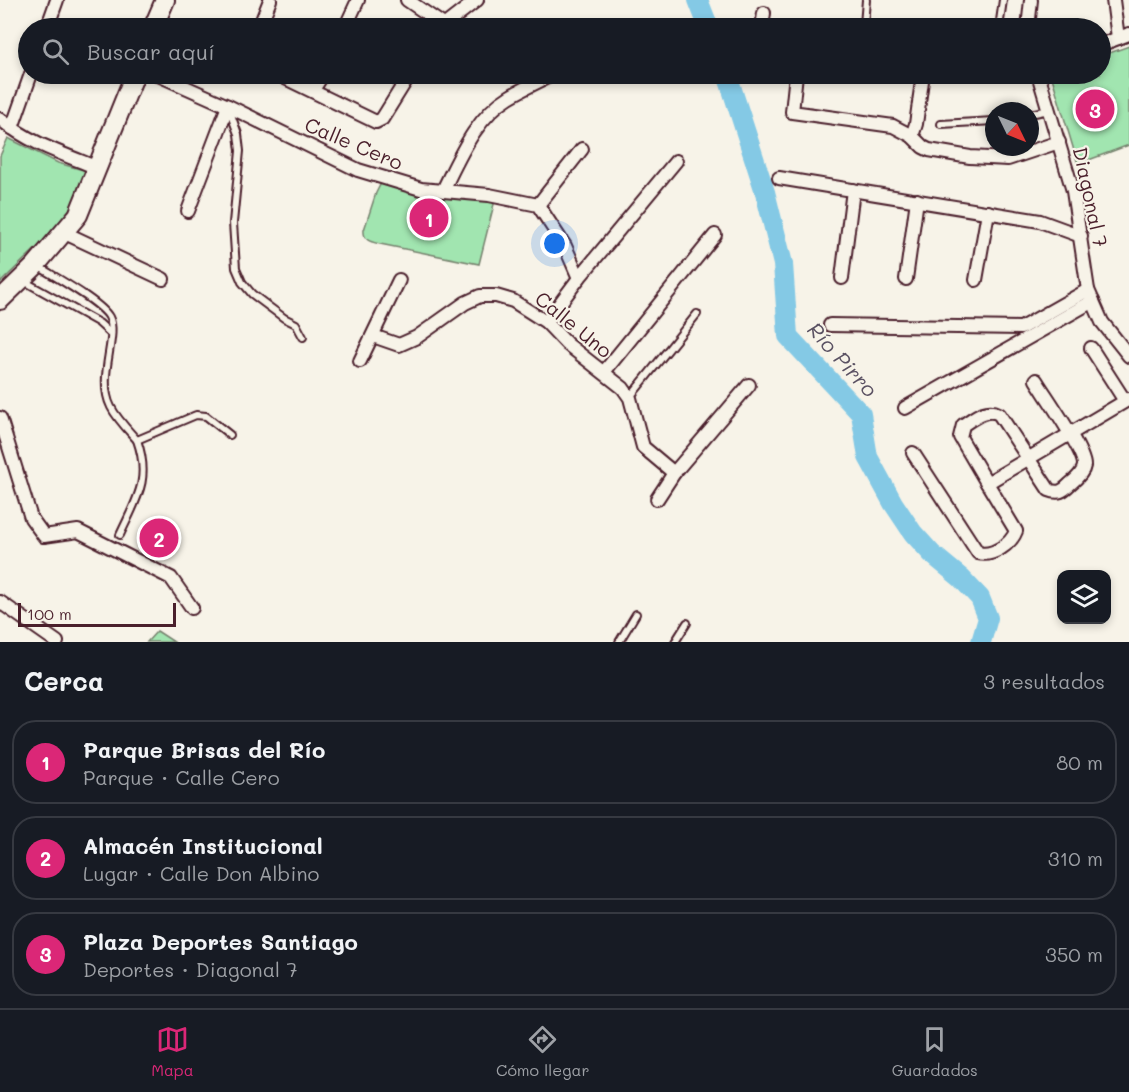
<!DOCTYPE html>
<html lang="es">
<meta charset="utf-8">
<style>
:root{--surface:#171b24;--page:#242831;--text:#f1f3f6;--muted:#9ea1a6;--line:#363941;--accent:#db2777}
body{margin:0;font-family:Mali,sans-serif;background:var(--page);color:var(--text)}
.controls{position:absolute;right:18px;bottom:18px;display:grid;overflow:hidden;border-radius:12px;box-shadow:0 3px 9px #0003}
.controls button{width:54px;height:54px;display:grid;place-items:center;padding:0;border:0;border-bottom:2px solid var(--line);background:var(--surface);color:var(--text);font:30px sans-serif}
.compass{position:absolute;left:985px;top:102px;width:54px;height:54px;border-radius:50%;background:var(--surface);box-shadow:0 3px 9px #0003;rotate:133deg}
.scale{position:absolute;left:18px;bottom:15px;width:158px;box-sizing:border-box;padding-left:6px;border:3px solid #4a1f2b;border-top:0;font-size:16px;line-height:21px;white-space:nowrap;color:#4a1f2b;-webkit-text-stroke:4px #f7f3e8;paint-order:stroke}
.you{position:absolute;left:555px;top:244px;width:21px;height:21px;margin:-15px;border:4px solid #fff;border-radius:50%;background:#1a73e8;box-shadow:0 0 0 9px #1a73e833}
.badge{display:grid;place-items:center;width:39px;height:39px;border-radius:50%;background:var(--accent);color:#fff;font-size:20px;font-weight:700}
.pin{position:absolute;translate:-50% -50%;border:3px solid #fff;box-shadow:0 2px 6px #0006}
.list{margin:0;padding:0;list-style:none}
h2{display:flex;justify-content:space-between;align-items:center;height:78px;margin:0;padding:0 24px;font-size:26px}
h2 small{font-size:20px;font-weight:400;color:var(--muted)}
.list li{display:grid;grid-template-columns:39px 1fr auto;gap:18px;align-items:center;box-sizing:border-box;height:84px;margin:0 12px 12px;padding:0 12px;border:2px solid var(--line);border-radius:24px}
.list b{display:block;font-size:22px;white-space:nowrap}
.list p{margin:0;font-size:20px;white-space:nowrap;color:var(--muted)}
.list em{font-size:20px;font-style:normal;color:var(--muted)}
.icon{flex:none;width:33px;height:33px;fill:none;stroke:currentColor;stroke-width:2;stroke-linecap:round;stroke-linejoin:round}
.map{position:relative;flex:none;width:1129px;height:642px;overflow:hidden}
.search{position:absolute;background:var(--surface);box-shadow:0 3px 9px #0003;left:18px;right:18px;top:18px;height:66px;display:flex;align-items:center;gap:15px;box-sizing:border-box;padding:0 21px;border-radius:33px;color:var(--muted);font-size:22px}
.sheet{height:366px;background:var(--surface)}
nav{display:flex;justify-content:space-around;align-items:center;box-sizing:border-box;height:84px;border-top:2px solid var(--line);background:var(--surface);font-size:16px;color:var(--muted)}
nav a{display:grid;justify-items:center;gap:3px}
nav .on{color:var(--accent)}
.map>svg:first-child{display:block}
</style>
<div class="map">
<svg width="1129" height="642" viewBox="0 0 1129 642">
<rect width="100%" height="100%" fill="#f7f3e8"/>
<filter id="ink" filterUnits="userSpaceOnUse"><feTurbulence type="fractalNoise" baseFrequency=".0167" numOctaves="2"/><feDisplacementMap in="SourceGraphic" scale="12" xChannelSelector="R" yChannelSelector="G"/><feConvolveMatrix kernelMatrix="1 2 1 2 8 2 1 2 1" color-interpolation-filters="sRGB"/></filter>
<g filter="url(#ink)">
<!-- green -->
<g fill="#a1e5b0" stroke="#76826e" stroke-width="1.5">
<polygon points="1129,46 1129,145 1078,164 1051,74 1100,74 1101,56"/>
<polygon points="8,138 58,163 87,171 72,206 52,233 0,283 0,156"/>
<path d="M381 183 495 200 479 264 380 244C372 242 363 241 364 230L376 193Z"/>
<polygon points="157,631 174,642 147,642"/>
</g>
<g fill="none" stroke-linecap="round" stroke-linejoin="round">
<!-- river -->
<g stroke="#84c9e5" stroke-width="20">
<polyline points="698,0 709,28"/>
<polyline points="727,74 765,192 783,264 788,336 861,414 868,457 893,503 913,533 932,554 961,578 980,598 988,618 981,642"/>
</g>
<!-- lane casing -->
<g stroke="#4a1f2b" stroke-width="10">
<g id="lane">
<polyline points="866,0 864,25 878,28"/>
<polyline points="999,28 1003,0"/>
<polyline points="229,109 238,134 240,151 233,223 236,268 242,282 252,294 284,318 296,324 303,337"/>
<polyline points="1030,114 1049,110"/>
<polyline points="941,124 994,121"/>
<path d="M38 266C53 276 101 302 109 317 119 336 96 378 111 407 117 419 128 430 137 440L196 415 206 416 230 435"/>
<polyline points="22,280 99,323 111,334"/>
<polyline points="630,397 697,314"/>
<path d="M120 535C137 498 151 480 137 440"/>
<polyline points="619,642 636,614"/>
<polyline points="675,642 687,623"/>
</g>
</g>
<!-- street casing -->
<g stroke="#4a1f2b" stroke-width="16">
<g id="street">
<polyline points="407,0 448,28"/>
<polyline points="1113,0 1118,38"/>
<polyline points="47,28 57,0"/>
<polyline points="259,28 270,0"/>
<polyline points="345,28 358,0"/>
<polyline points="441,28 477,0"/>
<polyline points="762,28 764,13"/>
<polyline points="1028,28 1031,0"/>
<polyline points="1100,45 1129,34"/>
<polyline points="156,74 228,106 358,170 421,189 489,195 538,205 565,246 579,278"/>
<polyline points="277,74 376,122 382,119 410,74"/>
<polyline points="796,74 792,112 893,126 912,136 923,147 929,150 970,157 1008,159 1059,142"/>
<polyline points="1038,74 1073,191 1088,290 1102,322 1129,356"/>
<polyline points="313,90 323,74"/>
<path d="M0 119C29 143 63 154 98 168"/>
<polyline points="12,128 31,74"/>
<polyline points="912,136 916,124 922,81 917,74"/>
<polyline points="779,178 1040,221 1081,236"/>
<path d="M443 190C460 156 476 117 509 97 524 88 539 81 554 74"/>
<polyline points="538,205 582,149"/>
<polyline points="188,211 228,106"/>
<polyline points="65,233 163,279"/>
<polyline points="842,278 853,190"/>
<polyline points="906,279 917,200"/>
<polyline points="976,280 988,212"/>
<polyline points="546,322 579,278 676,161"/>
<polyline points="830,325 1021,328 1088,290"/>
<polyline points="373,336 399,345 417,337 465,303 480,296 496,296 513,301 546,322 567,344 623,388 630,398 643,447 674,473"/>
<polyline points="1091,348 1125,401"/>
<polyline points="360,361 399,280"/>
<polyline points="604,372 715,235"/>
<polyline points="905,408 1093,301"/>
<polyline points="0,418 31,518 44,536 78,531 171,578 192,608"/>
<path d="M913 453 978 553C993 557 1011 544 1016 531L987 483 1129 399"/>
<path d="M987 483 960 437 963 425C974 418 986 407 999 414L1049 490C1059 494 1063 491 1070 484 1075 480 1083 473 1084 466 1085 451 1045 395 1036 380"/>
<polyline points="657,499 674,473 749,385"/>
<polyline points="0,602 57,642"/>
</g>
</g>
<!-- secondary casing -->
<g stroke="#4a1f2b" stroke-width="22">
<g id="secondary">
<polyline points="153,28 165,0"/>
<polyline points="0,300 34,267 78,215 135,74"/>
</g>
</g>
<!-- lane -->
<use href="#lane" stroke="#f7f3e8" stroke-width="6"/>
<!-- street -->
<use href="#street" stroke="#f7f3e8" stroke-width="12"/>
<!-- secondary -->
<use href="#secondary" stroke="#f7f3e8" stroke-width="18"/>
</g>
</g>
<g text-anchor="middle" dominant-baseline="central" stroke-width="4.5" stroke-linejoin="round" paint-order="stroke">
<!-- street labels -->
<g font-size="20" fill="#4a1f2b" stroke="#f7f3e8">
<text transform="translate(354 143) rotate(23)">Calle Cero</text>
<text transform="translate(1091 197) rotate(78)">Diagonal 7</text>
<text transform="translate(574 324) rotate(39)">Calle Uno</text>
</g>
<!-- water labels -->
<g font-size="21" font-style="italic" fill="#5b5263" stroke="#f7f3e8">
<text transform="translate(843 359) rotate(48)">Río Pirro</text>
</g>
</g>
</svg>
<div class="controls">
<button><svg class="icon" aria-label="layers" viewBox="0 0 24 24"><path d="M12 4l9 5-9 5-9-5zM3 14l9 5 9-5"/></svg></button>
</div>
<svg class="compass" viewBox="-18 -18 36 36"><path d="M0-13l5 13h-10z" fill="#e53935"/><path d="M0 13l5-13h-10z" fill="#9ea1a6"/></svg>
<div class="scale">100 m</div>
<div class="you"></div>
<div class="pin badge" style="left:429px;top:218px">1</div>
<div class="pin badge" style="left:159px;top:538px">2</div>
<div class="pin badge" style="left:1095px;top:109px">3</div>
<div class="search"><svg class="icon" aria-label="search" viewBox="0 0 24 24"><circle cx="10" cy="10" r="6"/><path d="M15 15l6 6"/></svg>Buscar aquí</div>
</div>
<section class="sheet">
<h2>Cerca<small>3 resultados</small></h2>
<ul class="list">
<li><span class="badge">1</span><div><b>Parque Brisas del Río</b><p>Parque · Calle Cero</p></div><em>80 m</em></li>
<li><span class="badge">2</span><div><b>Almacén Institucional</b><p>Lugar · Calle Don Albino</p></div><em>310 m</em></li>
<li><span class="badge">3</span><div><b>Plaza Deportes Santiago</b><p>Deportes · Diagonal 7</p></div><em>350 m</em></li>
</ul>
</section>
<nav>
<a class="on"><svg class="icon" aria-label="map" viewBox="0 0 24 24"><path d="M3 6l6-2 6 2 6-2v14l-6 2-6-2-6 2zM9 4v14M15 6v14"/></svg>Mapa</a>
<a><svg class="icon" aria-label="directions" viewBox="0 0 24 24"><path d="M12 3l9 9-9 9-9-9zM9 14v-3h6M13 9l2 2-2 2"/></svg>Cómo llegar</a>
<a><svg class="icon" aria-label="saved" viewBox="0 0 24 24"><path d="M7 4h10v16l-5-4-5 4z"/></svg>Guardados</a>
</nav>
